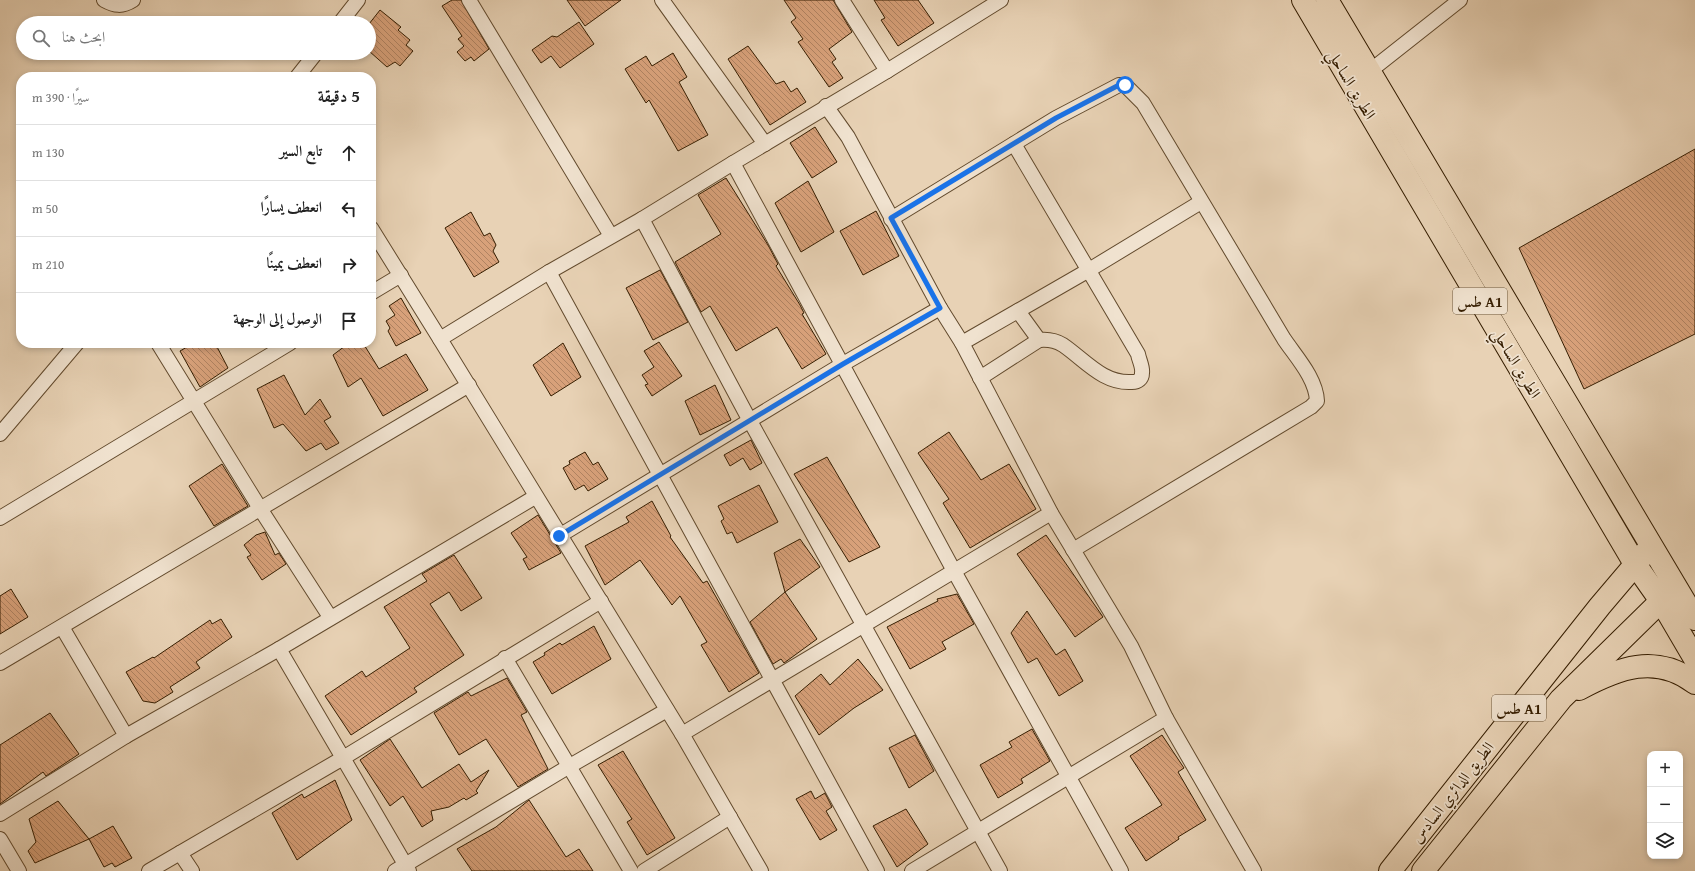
<!DOCTYPE html>
<html lang="ar">
<meta charset="utf-8">
<style>
:root{--surface:#fff;--page:#f2f2f2;--text:#222;--muted:#767676;--line:#e0e0e0}
body{margin:0;font-family:"Gentium Book Plus",Amiri,serif;background:var(--page);color:var(--text);direction:rtl}
.controls{position:absolute;right:12px;bottom:12px;display:grid;overflow:hidden;border-radius:8px;box-shadow:0 2px 6px #0003}
.controls button{width:36px;height:36px;display:grid;place-items:center;padding:0;border:0;border-bottom:1px solid var(--line);background:var(--surface);color:var(--text);font:20px sans-serif}
.stop{position:absolute;width:12px;height:12px;margin:-9px;border:3px solid #1a73e8;border-radius:50%;background:#fff}
.stop.end{background:#1a73e8;border-color:#fff;box-shadow:0 1px 4px #0008}
.list{margin:0;padding:0;list-style:none}
h2{display:flex;justify-content:space-between;align-items:center;height:52px;margin:0;padding:0 16px;font-size:17px}
h2 small{font-size:13px;font-weight:400;color:var(--muted)}
.list li{display:grid;grid-template-columns:26px 1fr auto;gap:12px;align-items:center;box-sizing:border-box;height:56px;padding:0 16px;border-top:1px solid var(--line)}
.list b{display:block;font-size:15px;white-space:nowrap}
.list em{font-size:13px;font-style:normal;color:var(--muted)}
.icon{flex:none;width:22px;height:22px;fill:none;stroke:currentColor;stroke-width:2;stroke-linecap:round;stroke-linejoin:round}
.map{position:relative;flex:none;width:1695px;height:871px;overflow:hidden;direction:ltr}
.search{position:absolute;background:var(--surface);box-shadow:0 2px 6px #0003;left:16px;top:16px;width:360px;height:44px;display:flex;align-items:center;gap:10px;box-sizing:border-box;padding:0 14px;border-radius:22px;color:var(--muted);font-size:15px}
.panel{position:absolute;background:var(--surface);box-shadow:0 2px 6px #0003;left:16px;top:72px;width:360px;height:276px;border-radius:16px;direction:rtl}
.map>svg:first-child{display:block}
</style>
<div class="map">
<svg width="1695" height="871" viewBox="0 0 1695 871">
<defs>
<pattern id="building-back-hatch" width="6" height="6" patternUnits="userSpaceOnUse"><rect width="6" height="6" fill="#d8a17a"/><path d="M-1 5l2 2M0 0l6 6M5-1l2 2" fill="none" stroke="#b08362"/></pattern>
</defs>
<rect width="100%" height="100%" fill="#e8d2b5"/>
<filter id="stains"><feTurbulence type="fractalNoise" baseFrequency=".005" numOctaves="4"/><feColorMatrix values="0 0 0 0 .2 0 0 0 0 .09 0 0 0 0 .02 0 0 0 .5 -.17"/></filter>
<radialGradient id="worn" r=".72"><stop offset=".6" stop-color="#630" stop-opacity="0"/><stop offset="1" stop-color="#630" stop-opacity=".3"/></radialGradient>
<!-- building -->
<g fill="url(#building-back-hatch)" stroke="#351d00">
<polygon points="452,0 461,0 489,49 474,61 471,57 465,61 457,52 464,46 458,39 462,36 442,6"/>
<polygon points="567,0 621,0 585,26"/>
<polygon points="784,0 833,0 852,32 829,49 836,59 832,62 843,78 829,87 798,42 803,39 791,22 796,18"/>
<polygon points="874,0 918,0 934,23 898,46 881,20 885,18"/>
<polygon points="380,10 401,27 398,30 410,40 406,45 413,51 400,66 395,62 387,67 369,51 369,43 372,37 369,35 369,24"/>
<polygon points="579,22 594,44 560,68 551,56 541,63 532,50 552,36 557,37"/>
<polygon points="748,46 776,84 784,81 791,92 797,88 806,102 770,125 728,59"/>
<polygon points="673,53 687,77 679,82 708,135 678,151 649,100 646,103 625,69 646,56 652,66"/>
<polygon points="815,127 837,162 812,178 790,143"/>
<polygon points="1695,149 1695,334 1584,389 1519,248"/>
<polygon points="726,178 768,245 778,264 776,266 800,305 804,313 802,314 826,354 802,369 777,327 736,351 710,306 701,312 675,262 721,234 698,195"/>
<polygon points="808,181 834,232 801,252 775,203"/>
<polygon points="876,211 899,256 863,275 840,231"/>
<polygon points="471,212 484,236 490,233 496,245 493,251 499,262 474,277 445,228"/>
<polygon points="660,270 688,322 653,340 626,288"/>
<polygon points="401,298 421,333 396,346 388,331 390,328 386,321 395,315 389,306"/>
<polygon points="659,342 682,376 652,396 645,385 648,384 642,375 654,367 644,351"/>
<polygon points="194,343 215,343 228,368 200,387 180,351"/>
<polygon points="349,343 363,343 379,369 406,354 428,390 383,416 361,378 348,387 333,355"/>
<polygon points="563,343 581,377 551,396 533,365"/>
<polygon points="284,375 305,415 320,399 331,417 324,421 339,443 326,450 321,443 306,451 283,424 274,428 257,389"/>
<polygon points="715,385 731,420 700,435 685,401"/>
<polygon points="949,432 981,480 1009,464 1036,509 970,548 943,503 949,499 918,453"/>
<polygon points="751,440 762,463 750,470 743,458 730,466 724,455"/>
<polygon points="585,452 593,465 598,462 608,479 588,491 584,485 575,490 563,468 570,464 569,461"/>
<polygon points="827,457 880,547 849,562 794,474"/>
<polygon points="222,464 248,506 214,526 189,486"/>
<polygon points="759,485 778,522 737,543 732,532 727,534 721,521 724,519 718,506"/>
<polygon points="652,501 671,536 670,537 703,583 707,581 759,673 729,692 701,645 707,642 680,596 672,605 640,560 605,585 585,546 629,522 626,517"/>
<polygon points="538,515 561,553 529,570 523,559 527,557 511,533"/>
<polygon points="265,532 275,555 279,553 286,564 262,580 247,557 251,555 244,545 256,535"/>
<polygon points="1046,535 1103,617 1075,637 1017,554"/>
<polygon points="800,539 820,567 785,592 774,553"/>
<polygon points="454,555 482,598 461,611 449,592 430,604 464,655 414,688 417,692 351,735 325,696 362,671 366,677 410,648 384,607 427,581 422,574"/>
<polygon points="11,589 28,617 0,634 0,596"/>
<polygon points="785,592 817,639 784,663 781,659 773,664 750,622"/>
<polygon points="957,594 974,624 942,642 946,649 910,669 887,627 938,601 937,599"/>
<polygon points="1027,611 1056,655 1065,649 1083,681 1059,696 1037,658 1028,663 1011,633"/>
<polygon points="221,619 232,637 196,662 200,668 170,687 173,692 155,703 143,701 126,672 153,657 154,658 210,620 212,624"/>
<polygon points="594,626 611,659 552,694 533,662 545,655 544,653 560,643 562,645"/>
<polygon points="858,659 883,690 854,708 819,735 795,696 821,674 830,685"/>
<polygon points="507,678 527,712 521,715 548,769 518,787 486,739 459,755 434,713 468,692 471,696"/>
<polygon points="50,713 79,754 46,776 43,772 0,804 0,745"/>
<polygon points="1032,729 1050,761 1021,779 1023,783 998,798 980,765 1012,747 1009,742"/>
<polygon points="915,735 934,771 909,788 889,748"/>
<polygon points="1162,735 1184,768 1178,772 1206,820 1178,837 1179,839 1146,861 1125,828 1162,805 1130,756"/>
<polygon points="390,739 422,788 459,764 471,782 489,770 476,791 478,793 466,800 464,798 449,807 431,811 433,820 422,827 403,796 390,806 360,760"/>
<polygon points="623,751 675,838 647,855 627,822 632,819 598,765"/>
<polygon points="335,780 352,820 297,860 272,813 302,794 304,798"/>
<polygon points="811,791 815,799 825,793 832,807 826,811 837,830 820,840 796,799"/>
<polygon points="529,800 566,857 579,849 593,871 472,871 457,849 496,827"/>
<polygon points="58,801 89,839 35,863 28,851 36,842 29,819"/>
<polygon points="906,809 928,844 897,867 873,826"/>
<polygon points="113,826 132,858 115,867 112,863 104,867 89,839"/>
</g>
<g fill="none" stroke-linecap="round" stroke-linejoin="round">
<!-- minor casing -->
<g stroke="#624a2d" stroke-width="16">
<g id="minor">
<path d="M104 0C115 6 122 7 133 0"/>
<polyline points="469,0 611,236"/>
<polyline points="662,0 765,144"/>
<polyline points="842,0 887,71"/>
<polyline points="1001,0 887,71 733,163 954,571 1121,871"/>
<polyline points="340,23 358,0"/>
<polyline points="1370,71 1460,0"/>
<polyline points="297,77 316,53"/>
<polyline points="826,106 848,137 940,308 962,343 1051,513 1131,646 1166,718 1254,871"/>
<polyline points="733,163 642,219 750,421 1000,871"/>
<polyline points="642,219 549,272 440,339 682,734 1051,513"/>
<path d="M891 219 1056 118 1119 85H1125L1143 103 1284 339C1296 357 1316 378 1317 401L1311 407 1073 550"/>
<polyline points="371,228 440,339"/>
<polyline points="549,272 877,871"/>
<polyline points="371,293 401,275"/>
<polyline points="1018,311 1039,340"/>
<polyline points="158,343 261,510 330,617"/>
<polyline points="962,343 1089,270 1201,202"/>
<path d="M980 378 1039 340C1048 339 1055 340 1063 345 1085 360 1103 384 1132 382 1138 382 1142 379 1142 373 1143 367 1139 360 1138 354L1014 144"/>
<polyline points="0,434 77,343"/>
<polyline points="0,518 290,343"/>
<polyline points="559,536 843,364 940,308"/>
<polyline points="62,627 126,736"/>
<polyline points="279,649 343,758 601,601"/>
<polyline points="505,658 631,871"/>
<polyline points="0,663 469,385"/>
<polyline points="682,734 761,871"/>
<polyline points="0,814 126,736 279,649 535,497"/>
<polyline points="0,839 19,871"/>
<polyline points="180,853 192,871"/>
<polyline points="149,871 343,758 409,871"/>
<polyline points="395,871 568,767 667,710"/>
<polyline points="644,871 730,817"/>
<polyline points="912,871 1166,718"/>
</g>
</g>
<!-- trunk casing -->
<g stroke="#351d00" stroke-width="24">
<g id="trunk">
<polyline points="1303,0 1635,564 1661,601 1695,659"/>
<polyline points="1327,0 1695,619"/>
<path d="M1579 689C1618 668 1656 653 1695 683"/>
<polyline points="1390,871 1600,606 1645,553"/>
<polyline points="1423,871 1561,699 1661,601 1661,588"/>
</g>
</g>
<!-- minor -->
<use href="#minor" stroke="#f0e2cf" stroke-width="14"/>
<!-- trunk -->
<use href="#trunk" stroke="#e8d2b5" stroke-width="22"/>
</g>
<g fill="none" stroke-linecap="round" stroke-linejoin="round">
<!-- route -->
<polyline stroke="#1a73e8" stroke-width="5" points="559,536 843,364 940,308 891,218 1056,118 1119,85 1125,85"/>
</g>
<g text-anchor="middle" dominant-baseline="central" stroke-width="3.5" stroke-linejoin="round" paint-order="stroke">
<!-- shield labels -->
<g fill="#f0e2cf" stroke="#6d583e" stroke-width="1">
<rect x="1453" y="288" width="54" height="26" rx="3"/>
<rect x="1492" y="695" width="54" height="26" rx="3"/>
</g>
<g font-size="15" font-weight="bold" fill="#351d00">
<text x="1480" y="301">طس A1</text>
<text x="1519" y="708">طس A1</text>
</g>
<!-- street labels -->
<g font-size="16" fill="#351d00" stroke="#f0e2cf">
<text transform="translate(1352 84) rotate(59)">الطريق الساحلي</text>
<text transform="translate(1517 363) rotate(59)">الطريق الساحلي</text>
<text transform="translate(1452 792) rotate(-52)">الطريق الدائري السادس</text>
</g>
</g>
<rect width="100%" height="100%" filter="url(#stains)"/>
<rect width="100%" height="100%" fill="url(#worn)"/>
</svg>
<div class="controls">
<button>+</button>
<button>−</button>
<button><svg class="icon" aria-label="layers" viewBox="0 0 24 24"><path d="M12 4l9 5-9 5-9-5zM3 14l9 5 9-5"/></svg></button>
</div>
<div class="stop" style="left:1125px;top:85px"></div>
<div class="stop end" style="left:559px;top:536px"></div>
<div class="search"><svg class="icon" aria-label="search" viewBox="0 0 24 24"><circle cx="10" cy="10" r="6"/><path d="M15 15l6 6"/></svg>ابحث هنا</div>
<section class="panel">
<h2>5 دقيقة<small>سيرًا · 390 m</small></h2>
<ul class="list">
<li><svg class="icon" aria-label="ahead" viewBox="0 0 24 24"><path d="M12 20V5M6 11l6-6 6 6"/></svg><div><b>تابع السير</b></div><em>130 m</em></li>
<li><svg class="icon" aria-label="left" viewBox="0 0 24 24"><path d="M17 20v-9H6M10 6l-5 5 5 5"/></svg><div><b>انعطف يسارًا</b></div><em>50 m</em></li>
<li><svg class="icon" aria-label="right" viewBox="0 0 24 24"><path d="M7 20v-9h11M14 6l5 5-5 5"/></svg><div><b>انعطف يمينًا</b></div><em>210 m</em></li>
<li><svg class="icon" aria-label="arrive" viewBox="0 0 24 24"><path d="M6 21V4h12l-3 4 3 4H6"/></svg><div><b>الوصول إلى الوجهة</b></div></li>
</ul>
</section>
</div>
